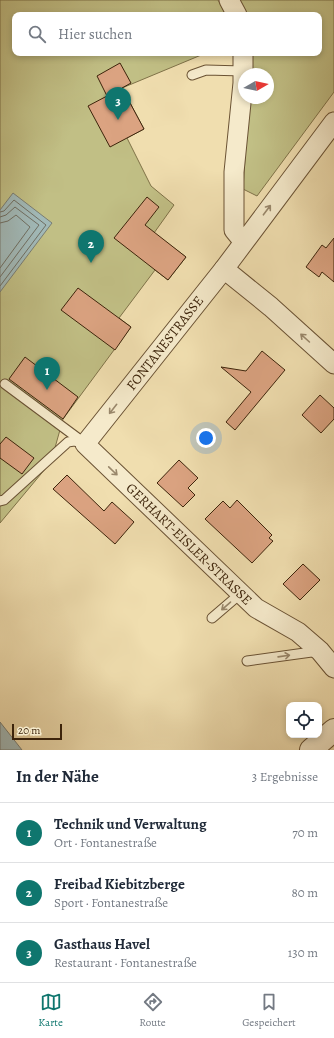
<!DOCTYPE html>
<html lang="de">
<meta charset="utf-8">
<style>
:root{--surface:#fff;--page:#f6f6f7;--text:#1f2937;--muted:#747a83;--line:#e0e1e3;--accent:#0f766e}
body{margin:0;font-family:Alegreya,serif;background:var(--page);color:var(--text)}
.controls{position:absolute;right:12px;bottom:12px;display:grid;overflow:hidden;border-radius:8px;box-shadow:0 2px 6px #0003}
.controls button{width:36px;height:36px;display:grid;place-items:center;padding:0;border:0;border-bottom:1px solid var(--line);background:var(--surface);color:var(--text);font:20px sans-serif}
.compass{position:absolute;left:238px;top:68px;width:36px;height:36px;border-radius:50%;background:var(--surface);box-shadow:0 2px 6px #0003;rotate:81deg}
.scale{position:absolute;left:12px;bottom:10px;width:50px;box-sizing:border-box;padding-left:4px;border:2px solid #3d240b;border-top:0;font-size:11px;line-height:14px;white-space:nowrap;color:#3d240b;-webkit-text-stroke:3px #f5eacb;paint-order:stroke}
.you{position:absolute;left:206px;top:438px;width:14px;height:14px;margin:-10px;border:3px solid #fff;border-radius:50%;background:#1a73e8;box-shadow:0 0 0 6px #1a73e833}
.badge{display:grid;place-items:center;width:26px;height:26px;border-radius:50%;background:var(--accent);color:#fff;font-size:13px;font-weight:700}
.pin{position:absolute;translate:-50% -33px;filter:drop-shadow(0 1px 2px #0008)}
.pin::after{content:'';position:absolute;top:21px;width:14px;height:12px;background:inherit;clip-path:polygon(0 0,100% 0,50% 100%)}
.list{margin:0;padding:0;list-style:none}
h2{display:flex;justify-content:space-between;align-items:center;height:52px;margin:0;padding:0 16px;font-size:17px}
h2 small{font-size:13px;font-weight:400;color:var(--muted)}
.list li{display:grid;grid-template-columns:26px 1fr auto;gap:12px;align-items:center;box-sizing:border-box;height:60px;padding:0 16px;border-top:1px solid var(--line)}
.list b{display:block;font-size:15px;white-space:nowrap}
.list p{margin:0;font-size:13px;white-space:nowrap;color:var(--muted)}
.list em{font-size:13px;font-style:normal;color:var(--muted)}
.icon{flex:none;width:22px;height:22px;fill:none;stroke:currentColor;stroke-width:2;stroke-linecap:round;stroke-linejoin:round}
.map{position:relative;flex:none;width:334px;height:750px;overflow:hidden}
.search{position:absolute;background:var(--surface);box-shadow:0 2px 6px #0003;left:12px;right:12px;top:12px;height:44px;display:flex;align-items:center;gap:10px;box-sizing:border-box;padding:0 14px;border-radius:8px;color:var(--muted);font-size:15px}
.sheet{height:232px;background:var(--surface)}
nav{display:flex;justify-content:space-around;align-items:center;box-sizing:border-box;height:56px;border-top:1px solid var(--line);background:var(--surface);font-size:11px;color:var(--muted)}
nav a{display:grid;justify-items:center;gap:2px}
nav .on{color:var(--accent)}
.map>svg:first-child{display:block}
</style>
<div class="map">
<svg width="334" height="750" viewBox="0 0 334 750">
<rect width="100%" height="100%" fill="#f0deaf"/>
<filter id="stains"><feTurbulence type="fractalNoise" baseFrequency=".005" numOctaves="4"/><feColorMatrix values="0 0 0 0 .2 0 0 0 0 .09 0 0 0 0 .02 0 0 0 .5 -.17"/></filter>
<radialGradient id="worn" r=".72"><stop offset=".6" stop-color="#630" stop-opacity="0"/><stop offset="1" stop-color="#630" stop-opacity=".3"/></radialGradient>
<!-- green -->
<g fill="#c1bf85" stroke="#7f7248">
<polygon points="0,0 218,0 226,15 15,15 15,53 206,53 122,88 144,129 127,138 151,186 174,205 154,233 186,257 168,280 155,270 119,318 131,327 63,419 51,462 0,523"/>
<polygon points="239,0 334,0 334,92 257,196 243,189 249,98 268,98 268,74 250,74 252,53 319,53 319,15 245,15"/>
</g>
<!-- water -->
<g fill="#a1b9b8" stroke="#797d73">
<polygon points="13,193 52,223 0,292 0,210"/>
<polygon points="0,722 22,750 0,750"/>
</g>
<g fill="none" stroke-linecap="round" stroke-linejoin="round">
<!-- shore -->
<g stroke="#6f6e62" stroke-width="1">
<polyline points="0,212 4,211 14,200 46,225 0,286"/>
<polyline points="0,217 6,215 15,207 39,225 0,277"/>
<polyline points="0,223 8,221 16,215 30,227 0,268"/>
</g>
</g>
<!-- building -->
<g fill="#dba381" stroke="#3d240b">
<polygon points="120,63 131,83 122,88 144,129 110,147 88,106 107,96 97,76"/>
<polygon points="147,197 159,207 145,225 186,257 168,280 114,238"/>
<polygon points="334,238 334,282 322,272 319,277 306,267 322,245 326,248"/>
<polygon points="78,288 131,327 115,350 61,310"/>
<polygon points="262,351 285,370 235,430 226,422 251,392 221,367 246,371"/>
<polygon points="25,357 78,397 63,419 9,379"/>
<polygon points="320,395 334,408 334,419 321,433 302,415"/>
<polygon points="6,437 34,458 22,474 0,458 0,444"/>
<polygon points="179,460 198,478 188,488 195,495 183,507 157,483"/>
<polygon points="67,475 104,511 112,502 134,522 115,544 53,489"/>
<polygon points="237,500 272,535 269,538 273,541 252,563 205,519 223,501 230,508"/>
<polygon points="303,564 320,580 300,600 283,584"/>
</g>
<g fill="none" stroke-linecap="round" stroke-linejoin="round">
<!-- service casing -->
<g stroke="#6a5234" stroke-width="11">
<g id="service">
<polyline points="192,75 206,70 243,71"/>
<polyline points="5,384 83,442"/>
<polyline points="0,501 4,500 68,442 74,441 85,444"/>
<polyline points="212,618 240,594"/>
<polyline points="247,661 319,651"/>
</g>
</g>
<!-- minor casing -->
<g stroke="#6a5234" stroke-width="21">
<g id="minor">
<polyline points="229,0 237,15"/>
<polyline points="243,53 243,83 234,172 234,230 243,241"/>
<polyline points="334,122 224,269 85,444 256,608 298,632 320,651 334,668"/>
<polyline points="224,269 271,307 334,364"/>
</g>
</g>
<!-- tertiary casing -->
<g stroke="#6a5234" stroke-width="24">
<polyline id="tertiary" points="311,750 334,730"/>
</g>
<!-- service -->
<use href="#service" stroke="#f5eacb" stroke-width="9"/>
<!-- minor -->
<use href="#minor" stroke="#f5eacb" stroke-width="19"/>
<!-- tertiary -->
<use href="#tertiary" stroke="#f5eacb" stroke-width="22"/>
</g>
<!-- one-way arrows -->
<defs><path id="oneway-shaft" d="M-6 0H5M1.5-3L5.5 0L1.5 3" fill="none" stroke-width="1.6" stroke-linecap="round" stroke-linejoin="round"/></defs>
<g stroke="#99876b">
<use href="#oneway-shaft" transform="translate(267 210) rotate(-53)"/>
<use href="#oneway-shaft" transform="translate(305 338) rotate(-138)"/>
<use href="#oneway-shaft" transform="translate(113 409) rotate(128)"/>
<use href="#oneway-shaft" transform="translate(113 471) rotate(44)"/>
<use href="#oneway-shaft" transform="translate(226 606) rotate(139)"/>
<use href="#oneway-shaft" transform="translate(284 656) rotate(-8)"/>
</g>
<g text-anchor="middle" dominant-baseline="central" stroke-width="3.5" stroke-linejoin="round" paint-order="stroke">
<!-- street labels -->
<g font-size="14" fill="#3d240b" stroke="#f5eacb">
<text transform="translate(165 343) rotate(-52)">FONTANESTRASSE</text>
<text transform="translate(189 544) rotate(44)">GERHART-EISLER-STRASSE</text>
</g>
</g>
<rect width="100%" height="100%" filter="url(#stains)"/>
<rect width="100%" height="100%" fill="url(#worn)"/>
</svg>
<div class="controls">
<button><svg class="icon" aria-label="locate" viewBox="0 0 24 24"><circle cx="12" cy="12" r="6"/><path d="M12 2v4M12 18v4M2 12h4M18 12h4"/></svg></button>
</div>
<svg class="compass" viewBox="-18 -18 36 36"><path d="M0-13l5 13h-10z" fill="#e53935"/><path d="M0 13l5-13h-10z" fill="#747a83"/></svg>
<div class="scale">20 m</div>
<div class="you"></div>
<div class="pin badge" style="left:47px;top:390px">1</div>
<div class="pin badge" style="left:91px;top:263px">2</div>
<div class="pin badge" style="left:118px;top:120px">3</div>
<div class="search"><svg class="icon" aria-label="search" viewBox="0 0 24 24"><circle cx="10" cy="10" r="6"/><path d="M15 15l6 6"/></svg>Hier suchen</div>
</div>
<section class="sheet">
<h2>In der Nähe<small>3 Ergebnisse</small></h2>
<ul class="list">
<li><span class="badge">1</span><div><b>Technik und Verwaltung</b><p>Ort · Fontanestraße</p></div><em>70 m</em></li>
<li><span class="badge">2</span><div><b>Freibad Kiebitzberge</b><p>Sport · Fontanestraße</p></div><em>80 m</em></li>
<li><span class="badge">3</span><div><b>Gasthaus Havel</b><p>Restaurant · Fontanestraße</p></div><em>130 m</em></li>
</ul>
</section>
<nav>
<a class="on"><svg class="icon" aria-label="map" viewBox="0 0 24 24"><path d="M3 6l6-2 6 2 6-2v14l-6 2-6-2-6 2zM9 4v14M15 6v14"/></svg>Karte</a>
<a><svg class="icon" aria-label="directions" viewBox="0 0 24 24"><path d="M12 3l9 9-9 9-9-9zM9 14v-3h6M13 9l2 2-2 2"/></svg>Route</a>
<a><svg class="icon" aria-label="saved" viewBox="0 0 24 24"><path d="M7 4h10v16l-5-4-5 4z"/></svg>Gespeichert</a>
</nav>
